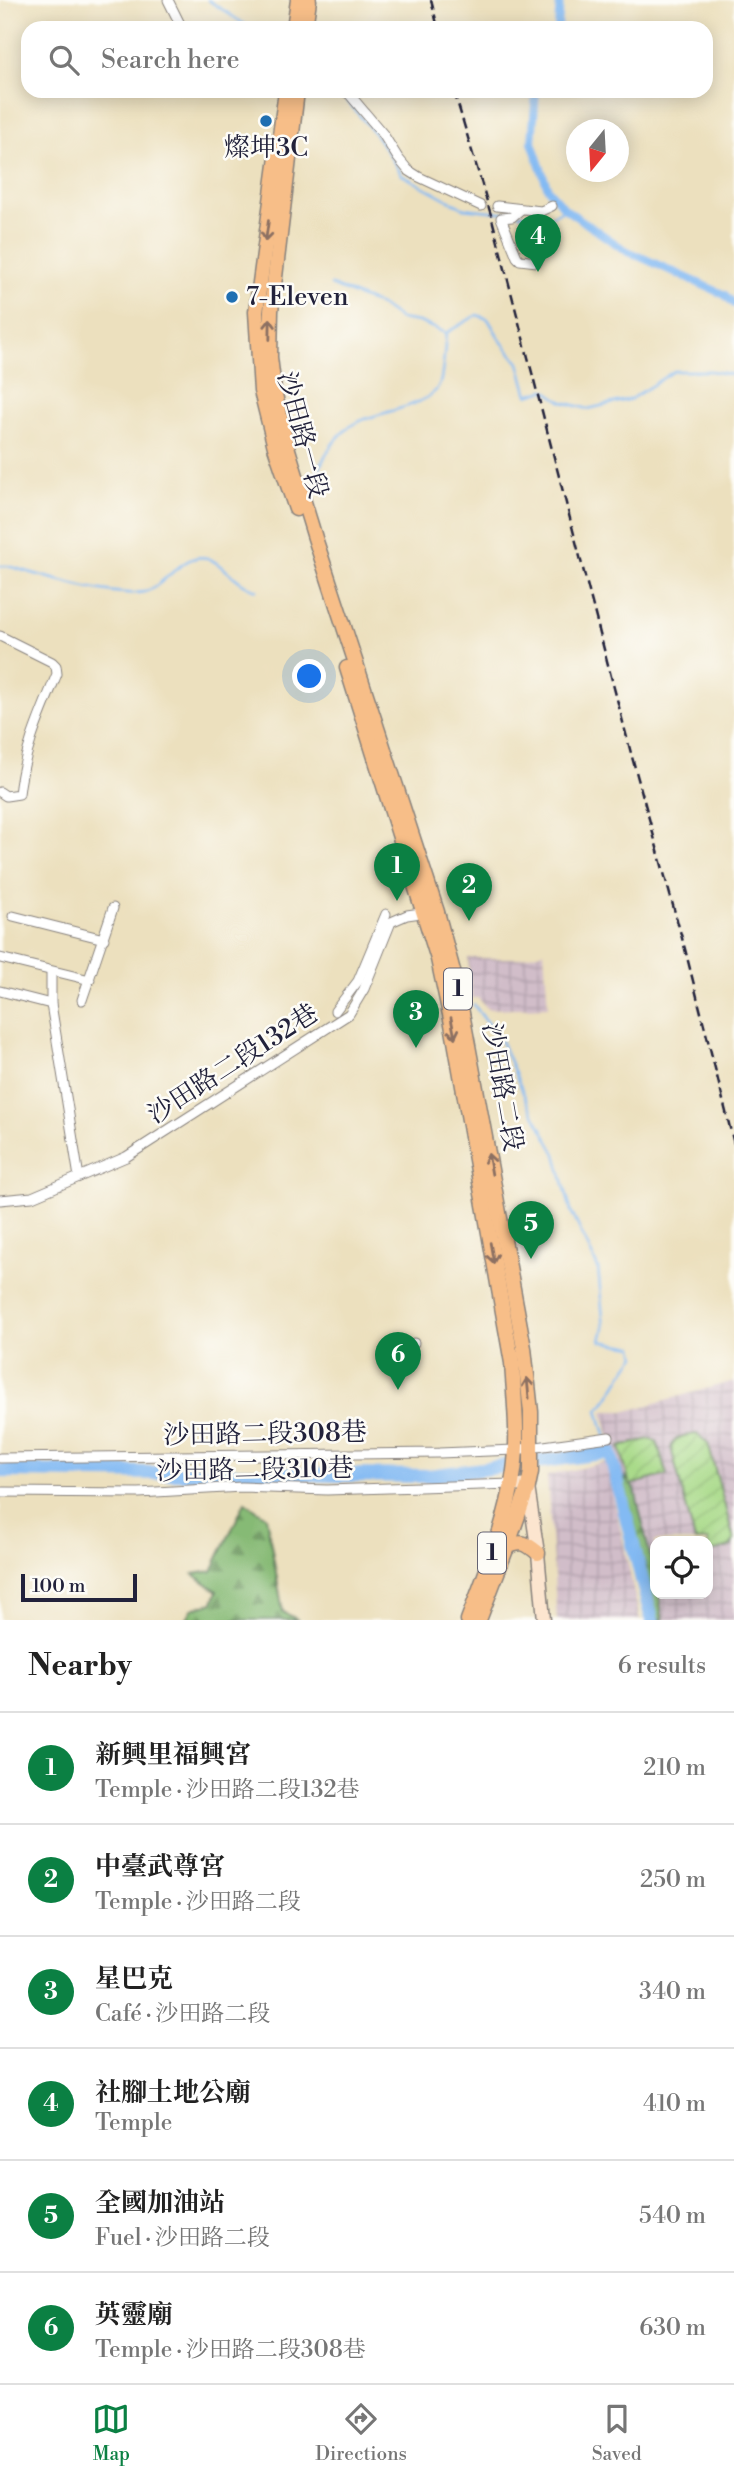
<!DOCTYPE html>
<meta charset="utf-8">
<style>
:root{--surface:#fff;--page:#f2f2f2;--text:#222;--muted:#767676;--line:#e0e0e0;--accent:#0b8043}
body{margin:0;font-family:"Libre Bodoni","Noto Serif TC",serif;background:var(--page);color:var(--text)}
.controls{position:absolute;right:21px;bottom:21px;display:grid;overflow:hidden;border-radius:14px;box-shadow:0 4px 18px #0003}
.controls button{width:63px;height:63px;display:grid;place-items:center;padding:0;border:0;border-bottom:2px solid var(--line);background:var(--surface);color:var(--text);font:35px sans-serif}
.compass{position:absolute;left:566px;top:119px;width:63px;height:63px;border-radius:50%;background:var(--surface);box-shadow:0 4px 18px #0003;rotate:198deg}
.scale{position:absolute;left:21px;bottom:18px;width:116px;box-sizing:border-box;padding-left:7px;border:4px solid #22223b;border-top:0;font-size:19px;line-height:24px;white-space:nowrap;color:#22223b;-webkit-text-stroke:5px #fdfcf7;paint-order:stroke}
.you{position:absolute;left:310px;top:677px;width:24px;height:24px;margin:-18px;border:5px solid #fff;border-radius:50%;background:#1a73e8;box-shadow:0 0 0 10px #1a73e833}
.badge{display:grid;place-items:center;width:46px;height:46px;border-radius:50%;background:var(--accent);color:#fff;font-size:23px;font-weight:700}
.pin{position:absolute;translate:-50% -58px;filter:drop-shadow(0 2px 4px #0008)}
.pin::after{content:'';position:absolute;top:37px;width:24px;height:21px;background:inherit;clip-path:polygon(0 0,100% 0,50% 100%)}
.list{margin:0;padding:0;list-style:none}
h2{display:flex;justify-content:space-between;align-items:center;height:91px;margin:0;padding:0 28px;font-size:30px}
h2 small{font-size:23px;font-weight:400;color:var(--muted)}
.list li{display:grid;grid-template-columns:46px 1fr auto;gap:21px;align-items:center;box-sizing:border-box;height:112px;padding:0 28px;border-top:2px solid var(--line)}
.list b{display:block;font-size:26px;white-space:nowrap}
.list p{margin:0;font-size:23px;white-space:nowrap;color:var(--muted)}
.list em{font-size:23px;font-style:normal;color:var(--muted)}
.icon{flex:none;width:38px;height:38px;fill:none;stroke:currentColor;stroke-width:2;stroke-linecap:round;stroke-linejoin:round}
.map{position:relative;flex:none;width:734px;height:1620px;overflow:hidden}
.search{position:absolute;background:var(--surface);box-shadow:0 4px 18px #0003;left:21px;right:21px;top:21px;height:77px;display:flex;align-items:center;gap:18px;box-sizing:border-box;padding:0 24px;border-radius:21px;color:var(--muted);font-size:26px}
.sheet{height:763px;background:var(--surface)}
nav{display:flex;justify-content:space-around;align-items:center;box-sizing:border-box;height:98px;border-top:2px solid var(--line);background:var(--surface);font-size:19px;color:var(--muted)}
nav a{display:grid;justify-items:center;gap:4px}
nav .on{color:var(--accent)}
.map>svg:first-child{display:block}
</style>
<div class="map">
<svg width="734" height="1620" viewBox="0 0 734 1620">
<defs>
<pattern id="industrial-grid" width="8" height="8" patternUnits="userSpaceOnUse" patternTransform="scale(1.75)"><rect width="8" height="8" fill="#d1bdc9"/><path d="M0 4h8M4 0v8" fill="none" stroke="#b3a2ae"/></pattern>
<pattern id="forest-firs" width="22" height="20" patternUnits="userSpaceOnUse" patternTransform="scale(1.75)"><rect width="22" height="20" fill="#86ba75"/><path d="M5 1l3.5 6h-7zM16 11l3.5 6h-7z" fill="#6d9761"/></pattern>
<pattern id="garden-furrows" width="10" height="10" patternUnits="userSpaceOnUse" patternTransform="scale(1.75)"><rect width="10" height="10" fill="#a9da89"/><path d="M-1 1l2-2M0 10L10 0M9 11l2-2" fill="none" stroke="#91bb77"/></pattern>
</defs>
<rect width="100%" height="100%" fill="#fdfcf7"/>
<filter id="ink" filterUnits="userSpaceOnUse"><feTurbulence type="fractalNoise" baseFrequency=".0143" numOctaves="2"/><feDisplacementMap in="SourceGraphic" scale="14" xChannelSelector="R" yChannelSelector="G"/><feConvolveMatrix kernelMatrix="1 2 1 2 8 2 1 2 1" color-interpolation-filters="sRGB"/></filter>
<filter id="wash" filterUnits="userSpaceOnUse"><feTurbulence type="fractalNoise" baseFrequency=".00686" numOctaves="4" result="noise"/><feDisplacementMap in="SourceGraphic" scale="28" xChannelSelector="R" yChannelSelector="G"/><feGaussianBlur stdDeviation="1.57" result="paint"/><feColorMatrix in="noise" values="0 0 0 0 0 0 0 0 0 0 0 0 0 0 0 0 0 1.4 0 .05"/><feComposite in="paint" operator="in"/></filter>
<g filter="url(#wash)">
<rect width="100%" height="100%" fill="#ece0be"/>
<!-- industrial -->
<g fill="url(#industrial-grid)" fill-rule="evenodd">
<polygon points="544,951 548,1007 488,1009 478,998 472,998 468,958 519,958"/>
<path d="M734 1381V1620H657L603 1411H627ZM655 1541H708V1594H655Z"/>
<polygon points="606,1462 640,1620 557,1620 547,1476"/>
</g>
<!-- forest -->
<g fill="url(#forest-firs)" stroke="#546e58" stroke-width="2">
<polygon points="625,1477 635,1490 655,1578 655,1594 659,1594 663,1620 650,1620 618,1492"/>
<polygon points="245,1502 266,1516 283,1612 298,1620 186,1620 192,1609 213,1602 217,1591 193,1574 212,1571"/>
</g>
<!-- garden -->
<g fill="url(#garden-furrows)" stroke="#667e62" stroke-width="2">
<path d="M697 1434 708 1443 734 1540 731 1547 708 1553V1541H695L671 1448C675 1435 685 1436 697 1434Z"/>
<polygon points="649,1439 657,1442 667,1475 630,1485 620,1447"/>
</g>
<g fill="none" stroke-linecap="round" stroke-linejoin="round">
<!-- stream -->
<g stroke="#83baf3" stroke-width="2.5">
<polyline points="208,0 250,28"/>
<polyline points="339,91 379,139 402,175 463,208 509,213"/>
<polyline points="519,214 550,217 565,209"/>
<polyline points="331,285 380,305 400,319 419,322 446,333"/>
<path d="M310 497C319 469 324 448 348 428 366 412 426 410 439 386 443 378 445 344 446 333L477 315 488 319 501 341 519 363 528 395 545 390 563 402 588 409 631 399 674 371H711L734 375"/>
<path d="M0 566H8C37 574 120 601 147 591 166 584 184 552 207 558 223 563 236 584 257 590"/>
<path d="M474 1005 502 1043 527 1102 556 1154 571 1211 598 1268 604 1328 601 1341 634 1347 636 1356C621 1372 614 1394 598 1410L610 1452"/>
</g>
<!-- canal -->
<g stroke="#83baf3" stroke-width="8">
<polyline points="558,28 560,0"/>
<polyline points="536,91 532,142 548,189 565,209 625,250 725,295 734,304"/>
</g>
<!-- river -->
<polyline stroke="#83baf3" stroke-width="14" points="0,1471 430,1476 610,1452 652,1620"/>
</g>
</g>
<g filter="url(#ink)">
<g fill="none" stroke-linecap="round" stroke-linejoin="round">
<!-- street casing -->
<g stroke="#87817c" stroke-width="11">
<g id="street">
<polyline points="168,0 182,28"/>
<polyline points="344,91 350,95 383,134 398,158 408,170 419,177 481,206"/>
<polyline points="497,206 541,211 552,206"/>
<polyline points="520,210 512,217 501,218 517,257 520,260 537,262"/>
<path d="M0 636 52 662 56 666 57 674C40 715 24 750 19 794L6 796 0 792"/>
<polyline points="13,916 104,939"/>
<polyline points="0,958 90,980"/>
<polyline points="51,972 51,1004 79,1177"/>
<polyline points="0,991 51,1004"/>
<polyline points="82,1000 113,908"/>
<polyline points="335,1011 358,981 386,914"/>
<polyline points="0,1200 32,1197 126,1157 349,1014 364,989 391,922 407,915 428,912"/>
<polyline points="389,1351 414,1343"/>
<polyline points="0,1458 439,1453 515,1450 609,1437"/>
<polyline points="0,1492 139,1493 242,1487 327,1490 512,1484"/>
</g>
</g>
<!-- secondary casing -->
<g stroke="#87817c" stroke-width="15">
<polyline id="secondary" points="512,1484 528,1487 538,1553 544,1620"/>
</g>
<!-- primary casing -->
<g stroke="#87817c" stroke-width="17">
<g id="primary">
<polyline points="294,28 298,0"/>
<polyline points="305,28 309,0"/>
<polyline points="286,91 256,312 261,391 275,447 296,509"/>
<polyline points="297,91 271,311 270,357 274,390 286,443 315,538 437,912 457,986 524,1348 531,1412 531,1472 528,1487 507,1547 479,1620"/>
<path d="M347 668 438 959 452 1024 512 1363C514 1398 519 1436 514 1471 507 1521 486 1573 468 1620"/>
<path d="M507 1547C522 1540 526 1543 538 1553"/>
</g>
</g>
<!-- street -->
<use href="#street" stroke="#fff" stroke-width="9"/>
<!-- secondary -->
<use href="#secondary" stroke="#fce5cf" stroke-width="12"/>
<!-- primary -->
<use href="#primary" stroke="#f7be88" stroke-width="14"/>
<!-- rail -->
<g stroke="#22223b" stroke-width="2.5" stroke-dasharray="10 5" stroke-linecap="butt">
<polyline points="431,0 438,28"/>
<polyline points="454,91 491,215 632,757 685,949 734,1144"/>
</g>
</g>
<!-- one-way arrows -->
<defs><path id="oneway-shaft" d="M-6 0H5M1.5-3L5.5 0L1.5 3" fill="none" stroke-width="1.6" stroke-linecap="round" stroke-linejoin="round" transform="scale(1.75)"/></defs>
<g stroke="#8c7062">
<use href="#oneway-shaft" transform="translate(267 231) rotate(98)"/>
<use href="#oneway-shaft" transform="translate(270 329) rotate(-89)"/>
<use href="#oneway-shaft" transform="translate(453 1028) rotate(79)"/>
<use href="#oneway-shaft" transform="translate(490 1164) rotate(-100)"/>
<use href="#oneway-shaft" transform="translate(492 1253) rotate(80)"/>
<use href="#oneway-shaft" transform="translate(528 1388) rotate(-96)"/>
</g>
</g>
<!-- markers -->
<g fill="#1f6fb2" stroke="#fdfcf7" stroke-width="2.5">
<circle cx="266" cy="121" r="7"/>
<circle cx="232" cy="297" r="7"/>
</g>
<g text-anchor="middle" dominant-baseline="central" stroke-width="5" stroke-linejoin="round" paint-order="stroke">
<!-- shield labels -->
<g fill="#fdfcf7" stroke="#646373" stroke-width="2">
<rect x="444" y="968.5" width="28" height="41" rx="5"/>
<rect x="478" y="1532.5" width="28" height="41" rx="5"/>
</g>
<g font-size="24" font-weight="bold" fill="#22223b">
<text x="458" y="989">1</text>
<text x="492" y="1553">1</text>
</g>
<!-- poi labels -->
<g font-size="26" fill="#22223b" stroke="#fdfcf7">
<text x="266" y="148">燦坤3C</text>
<text x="246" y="297" text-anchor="start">7-Eleven</text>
</g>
<!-- street labels -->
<g font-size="26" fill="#22223b" stroke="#fdfcf7">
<text transform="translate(302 435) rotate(75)">沙田路一段</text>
<text transform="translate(233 1064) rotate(-33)">沙田路二段132巷</text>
<text transform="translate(502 1087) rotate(80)">沙田路二段</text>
<text transform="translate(265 1434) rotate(-1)">沙田路二段308巷</text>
<text transform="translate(255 1470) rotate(-1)">沙田路二段310巷</text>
</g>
</g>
</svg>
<div class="controls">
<button><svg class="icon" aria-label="locate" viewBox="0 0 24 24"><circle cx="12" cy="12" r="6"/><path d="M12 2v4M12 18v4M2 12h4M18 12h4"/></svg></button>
</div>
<svg class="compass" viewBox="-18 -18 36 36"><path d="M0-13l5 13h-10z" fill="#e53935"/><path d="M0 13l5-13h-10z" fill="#767676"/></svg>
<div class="scale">100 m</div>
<div class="you"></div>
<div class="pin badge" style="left:397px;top:901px">1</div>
<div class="pin badge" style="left:469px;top:921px">2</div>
<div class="pin badge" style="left:416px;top:1048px">3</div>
<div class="pin badge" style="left:538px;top:272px">4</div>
<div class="pin badge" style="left:531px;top:1259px">5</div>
<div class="pin badge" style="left:398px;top:1390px">6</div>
<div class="search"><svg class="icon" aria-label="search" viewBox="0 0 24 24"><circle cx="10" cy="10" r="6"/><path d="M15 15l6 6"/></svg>Search here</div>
</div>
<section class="sheet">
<h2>Nearby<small>6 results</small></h2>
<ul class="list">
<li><span class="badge">1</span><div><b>新興里福興宮</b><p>Temple · 沙田路二段132巷</p></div><em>210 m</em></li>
<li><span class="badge">2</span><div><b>中臺武尊宮</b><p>Temple · 沙田路二段</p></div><em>250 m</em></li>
<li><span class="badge">3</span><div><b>星巴克</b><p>Café · 沙田路二段</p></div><em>340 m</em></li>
<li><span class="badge">4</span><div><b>社腳土地公廟</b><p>Temple</p></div><em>410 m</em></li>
<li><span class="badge">5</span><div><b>全國加油站</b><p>Fuel · 沙田路二段</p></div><em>540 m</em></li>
<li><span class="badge">6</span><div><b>英靈廟</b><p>Temple · 沙田路二段308巷</p></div><em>630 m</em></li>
</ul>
</section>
<nav>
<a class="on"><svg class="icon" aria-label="map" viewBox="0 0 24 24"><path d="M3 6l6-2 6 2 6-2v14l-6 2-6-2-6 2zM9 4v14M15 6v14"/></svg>Map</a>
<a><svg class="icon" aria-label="directions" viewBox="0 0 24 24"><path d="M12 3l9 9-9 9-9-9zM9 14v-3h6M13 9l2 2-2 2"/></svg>Directions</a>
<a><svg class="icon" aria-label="saved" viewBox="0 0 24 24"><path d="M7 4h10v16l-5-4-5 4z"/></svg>Saved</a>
</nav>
